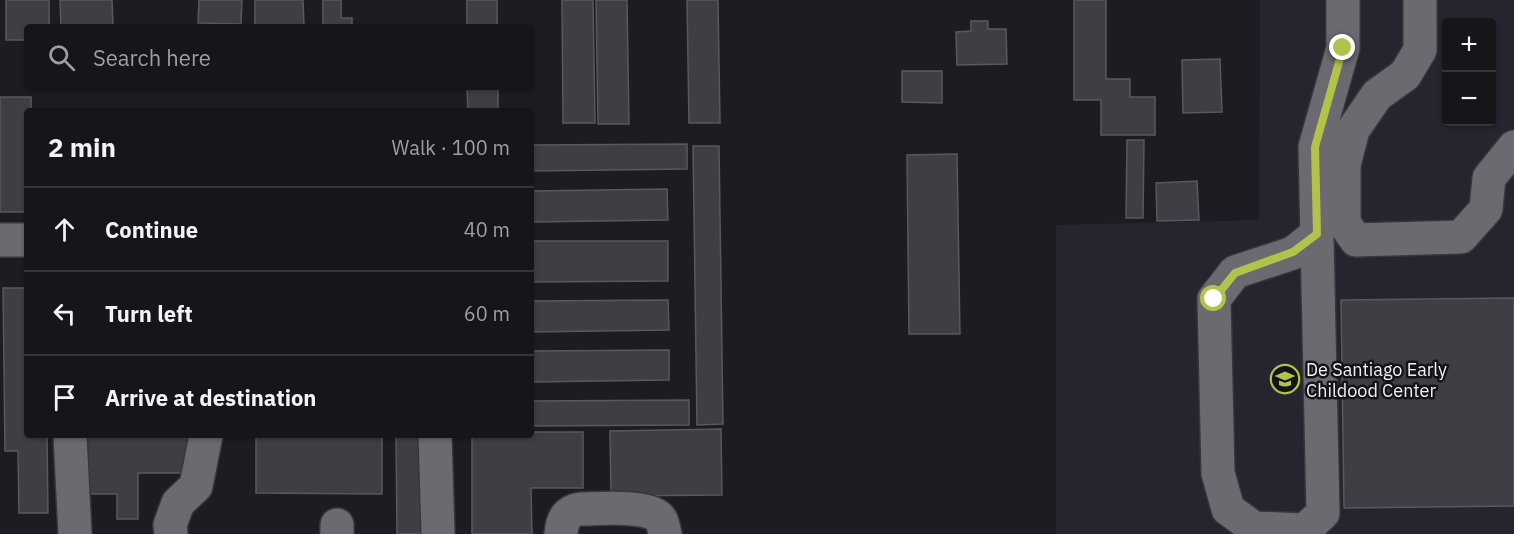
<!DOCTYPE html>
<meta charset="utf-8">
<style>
:root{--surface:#16151a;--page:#232227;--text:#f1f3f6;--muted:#9e9fa2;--line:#353439}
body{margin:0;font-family:"IBM Plex Sans",sans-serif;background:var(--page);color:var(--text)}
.controls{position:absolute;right:18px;top:18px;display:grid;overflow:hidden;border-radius:6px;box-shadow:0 2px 4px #0004}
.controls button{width:54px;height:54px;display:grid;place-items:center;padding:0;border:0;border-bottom:2px solid var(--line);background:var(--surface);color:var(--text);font:30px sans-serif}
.stop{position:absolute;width:18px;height:18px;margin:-14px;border:4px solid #b3c24b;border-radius:50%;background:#fff}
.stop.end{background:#b3c24b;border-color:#fff;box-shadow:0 2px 6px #0008}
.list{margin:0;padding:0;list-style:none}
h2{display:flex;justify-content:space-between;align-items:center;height:78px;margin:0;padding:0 24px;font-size:26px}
h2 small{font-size:20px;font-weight:400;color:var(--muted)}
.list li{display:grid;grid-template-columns:39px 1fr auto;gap:18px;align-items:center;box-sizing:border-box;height:84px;padding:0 24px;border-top:2px solid var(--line)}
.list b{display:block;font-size:22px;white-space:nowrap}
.list em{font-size:20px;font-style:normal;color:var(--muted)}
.icon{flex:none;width:33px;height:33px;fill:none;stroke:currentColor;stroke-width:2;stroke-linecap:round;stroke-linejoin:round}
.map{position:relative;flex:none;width:1514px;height:534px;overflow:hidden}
.search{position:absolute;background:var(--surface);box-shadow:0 2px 4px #0004;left:24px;top:24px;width:510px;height:66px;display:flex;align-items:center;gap:15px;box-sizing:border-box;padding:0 21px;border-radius:6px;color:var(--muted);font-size:22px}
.panel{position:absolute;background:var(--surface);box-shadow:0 2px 4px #0004;left:24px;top:108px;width:510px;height:330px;border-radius:6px}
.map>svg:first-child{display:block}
</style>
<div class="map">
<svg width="1514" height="534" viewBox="0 0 1514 534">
<rect width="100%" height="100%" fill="#1e1c22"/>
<!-- built -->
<path fill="#27242f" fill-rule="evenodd" d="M1260 0H1514V534H1056V225L1259 220ZM1446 22H1492V122H1446Z"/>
<!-- building -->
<g fill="#403e44" stroke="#59585e" stroke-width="1.5">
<polygon points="6,0 49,0 49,27 27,27 27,40 6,40"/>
<polygon points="60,0 112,0 113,27 61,27"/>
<polygon points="199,0 242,0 241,24 198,23"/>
<polygon points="255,0 303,0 304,27 255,27"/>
<polygon points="323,0 341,0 341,18 352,18 352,27 323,27"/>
<rect x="467" y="0" width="30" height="27"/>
<polygon points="562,0 593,0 595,123 563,123"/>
<polygon points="596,0 627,0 629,124 598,124"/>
<polygon points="687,0 718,0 720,123 689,123"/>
<polygon points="1074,0 1106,0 1106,79 1130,79 1130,97 1155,97 1155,135 1101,135 1101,100 1074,100"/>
<polygon points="971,21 988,21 988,29 1006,29 1007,64 957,65 956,32 971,31"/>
<polygon points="1220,59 1222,112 1183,113 1182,60"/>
<polygon points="902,71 942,71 942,103 902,102"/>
<polygon points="467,87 498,87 498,111 468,111"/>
<polygon points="0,97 31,97 31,111 27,111 27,212 0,212"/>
<polygon points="1127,140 1144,140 1143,218 1126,218"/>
<polygon points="687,144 687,169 531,171 531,145"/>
<polygon points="693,146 719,146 723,424 697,425"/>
<polygon points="957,154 960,334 909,334 907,155"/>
<polygon points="1197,181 1199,220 1157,221 1156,183"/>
<polygon points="667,189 668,220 531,222 531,191"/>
<polygon points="531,241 668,241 668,281 531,282"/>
<polygon points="3,288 27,288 27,435 47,435 48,513 19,513 18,451 5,451"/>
<polygon points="1514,298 1514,506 1344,508 1341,300"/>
<polygon points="668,300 669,330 531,332 531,301"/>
<polygon points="669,350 669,380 531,382 531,351"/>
<polygon points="689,400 689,425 531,426 531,401"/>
<polygon points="721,429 722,495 611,496 610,431"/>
<polygon points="531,432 583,432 583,488 531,488 532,534 472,534 472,435 531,435"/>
<polygon points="86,435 188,435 188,473 138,473 138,519 117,519 117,494 78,494"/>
<polygon points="256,435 382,435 382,494 256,493"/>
<polygon points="396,435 422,435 423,534 397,534"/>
</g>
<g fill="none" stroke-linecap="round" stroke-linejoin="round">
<!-- minor casing -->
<g stroke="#37363a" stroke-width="36">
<g id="minor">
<polyline points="1420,0 1420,50 1405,75 1377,95 1353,130 1344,165 1344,223 1356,240 1461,237 1486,209 1489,178 1514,147"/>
<polyline points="1317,234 1293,253 1235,272 1214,299 1218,473 1228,509 1254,528 1305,530 1323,513 1315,147 1343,48 1343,0"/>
<polyline points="0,240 27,240"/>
<polyline points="70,435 75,534"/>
<polyline points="435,435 438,534"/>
<polyline points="337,525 337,534"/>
<polyline points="171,534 170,525 178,503 196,486 206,435"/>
<path d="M561 534C562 520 566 511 581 509 598 509 653 504 661 520 663 523 664 530 665 534"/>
</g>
</g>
<!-- minor -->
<use href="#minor" stroke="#6b6a71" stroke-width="33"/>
</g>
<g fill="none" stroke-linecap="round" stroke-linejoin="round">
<!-- route -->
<polyline stroke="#b3c24b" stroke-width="8" points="1214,299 1235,273 1293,252 1317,234 1315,147 1343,48"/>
</g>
<!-- icons -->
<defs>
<g id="school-ring" transform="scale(1.5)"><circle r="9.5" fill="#151319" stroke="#b3c24b" stroke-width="1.5"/><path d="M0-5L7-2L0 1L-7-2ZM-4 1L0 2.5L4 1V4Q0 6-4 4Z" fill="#b3c24b"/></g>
</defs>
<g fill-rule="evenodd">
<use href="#school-ring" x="1285" y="379"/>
</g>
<g text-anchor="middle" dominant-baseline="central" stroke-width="5" stroke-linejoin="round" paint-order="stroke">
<!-- poi labels -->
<g font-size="18" fill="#f1f0f4" stroke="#151319" text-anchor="start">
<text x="1306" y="369">De Santiago Early<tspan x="1306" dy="21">Childood Center</tspan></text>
</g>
</g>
</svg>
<div class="controls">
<button>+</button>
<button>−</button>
</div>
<div class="stop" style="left:1214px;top:299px"></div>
<div class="stop end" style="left:1343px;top:48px"></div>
<div class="search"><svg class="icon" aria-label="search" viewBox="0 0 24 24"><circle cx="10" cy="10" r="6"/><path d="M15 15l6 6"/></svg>Search here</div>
<section class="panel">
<h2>2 min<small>Walk · 100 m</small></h2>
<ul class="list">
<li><svg class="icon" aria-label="ahead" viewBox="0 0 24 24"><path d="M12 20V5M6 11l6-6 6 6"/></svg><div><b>Continue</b></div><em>40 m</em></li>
<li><svg class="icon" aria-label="left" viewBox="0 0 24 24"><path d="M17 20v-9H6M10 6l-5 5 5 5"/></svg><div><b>Turn left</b></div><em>60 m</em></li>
<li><svg class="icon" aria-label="arrive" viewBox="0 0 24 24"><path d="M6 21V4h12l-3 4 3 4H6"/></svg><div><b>Arrive at destination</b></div></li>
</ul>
</section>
</div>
